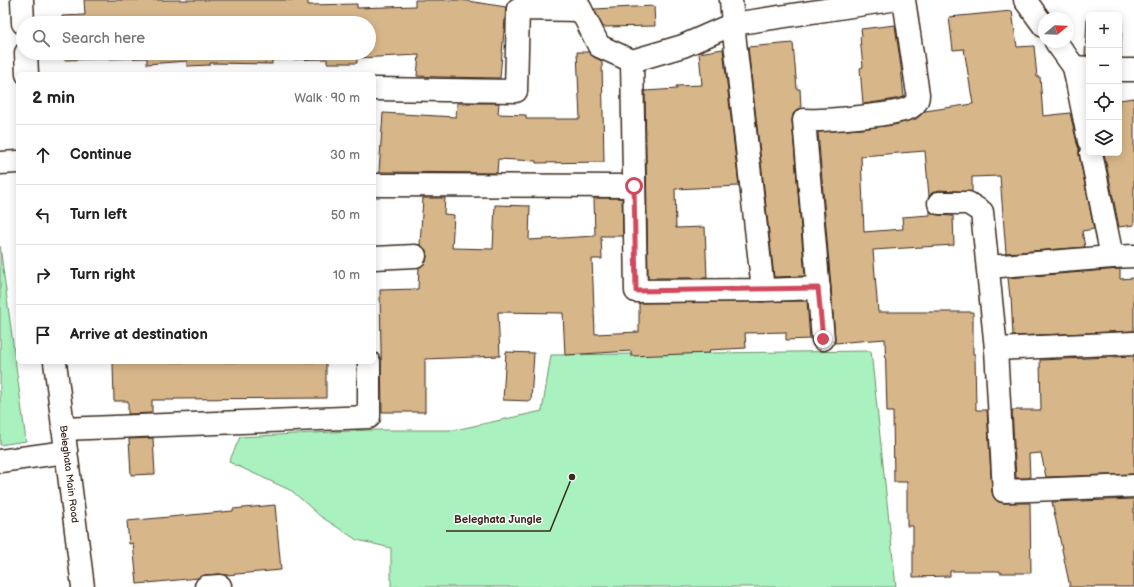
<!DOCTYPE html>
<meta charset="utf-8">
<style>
:root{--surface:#fff;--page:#f6f6f6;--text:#222;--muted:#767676;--line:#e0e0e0}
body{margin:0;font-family:"Balsamiq Sans",sans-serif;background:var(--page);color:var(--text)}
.controls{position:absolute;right:12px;top:12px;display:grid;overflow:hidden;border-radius:6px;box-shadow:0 2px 10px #0003}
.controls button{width:36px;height:36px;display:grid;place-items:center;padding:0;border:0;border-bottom:1px solid var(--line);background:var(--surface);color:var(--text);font:20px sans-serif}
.compass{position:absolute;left:1038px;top:12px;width:36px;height:36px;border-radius:50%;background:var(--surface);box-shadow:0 2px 10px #0003;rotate:71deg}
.stop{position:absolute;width:12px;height:12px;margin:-9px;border:3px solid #d1495b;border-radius:50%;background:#fff}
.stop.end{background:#d1495b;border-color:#fff;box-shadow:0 1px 4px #0008}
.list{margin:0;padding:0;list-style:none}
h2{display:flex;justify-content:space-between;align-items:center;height:52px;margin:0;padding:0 16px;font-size:17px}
h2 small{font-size:13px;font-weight:400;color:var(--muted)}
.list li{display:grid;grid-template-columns:26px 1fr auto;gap:12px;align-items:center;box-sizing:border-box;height:60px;padding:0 16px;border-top:1px solid var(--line)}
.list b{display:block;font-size:15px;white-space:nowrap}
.list em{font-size:13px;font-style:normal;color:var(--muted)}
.icon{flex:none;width:22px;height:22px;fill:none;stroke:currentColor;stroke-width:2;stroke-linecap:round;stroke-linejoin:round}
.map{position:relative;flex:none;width:1134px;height:587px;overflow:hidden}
.search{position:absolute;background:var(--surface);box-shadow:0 2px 10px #0003;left:16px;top:16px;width:360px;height:44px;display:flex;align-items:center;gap:10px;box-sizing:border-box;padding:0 14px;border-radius:22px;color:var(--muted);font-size:15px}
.panel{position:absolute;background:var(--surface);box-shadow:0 2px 10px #0003;left:16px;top:72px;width:360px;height:292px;border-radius:6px}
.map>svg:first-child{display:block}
</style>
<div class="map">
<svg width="1134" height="587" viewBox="0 0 1134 587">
<rect width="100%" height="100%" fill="#fff"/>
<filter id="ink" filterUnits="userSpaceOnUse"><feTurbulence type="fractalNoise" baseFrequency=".025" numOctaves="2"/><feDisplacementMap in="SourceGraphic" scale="8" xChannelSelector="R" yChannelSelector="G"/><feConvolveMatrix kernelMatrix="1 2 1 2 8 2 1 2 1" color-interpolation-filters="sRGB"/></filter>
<g filter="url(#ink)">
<!-- green -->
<g fill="#a9f1be" stroke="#728e6e">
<polygon points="0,246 26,441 0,445"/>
<polygon points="871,351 896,587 391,587 391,548 357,540 320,516 292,491 229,462 240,437 369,430 455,430 542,411 551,355"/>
</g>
<!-- building -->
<g fill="#d7b68a" stroke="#3b2a1e">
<polygon points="84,0 308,0 308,5 357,4 357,8 415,6 415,0 461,0 506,7 500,78 438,77 417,76 419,55 357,58 357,63 327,63 327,59 272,60 272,64 210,63 210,65 187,66 187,61 147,64 147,58 64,60 63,53 369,53 369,23 62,23 62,16 85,15"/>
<polygon points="654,6 655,26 603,27 594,9"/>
<polygon points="1012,11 1017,47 1034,46 1037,77 1040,77 1043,116 1070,113 1077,143 1079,149 1079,155 1094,229 1082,231 1085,247 1006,253 1000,176 972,177 972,192 939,190 933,192 929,196 925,151 861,156 864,232 903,229 902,217 930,215 930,211 933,214 939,215 953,216 954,245 873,250 878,312 973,312 973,354 975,354 976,410 987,410 992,492 994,498 999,502 1004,503 1030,503 1031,573 1000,573 1000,571 950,571 950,576 913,577 913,526 907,526 907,482 894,482 893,412 887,412 885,339 835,343 835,338 831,287 818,132 861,129 894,125 916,119 925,111 973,104 964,49 953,50 949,17"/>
<polygon points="1087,18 1089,18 1089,55 1085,55"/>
<polygon points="1119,19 1122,20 1121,58 1119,58"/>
<polygon points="895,25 901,67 904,97 890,100 863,104 860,68 863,67 860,37 862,36 861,29"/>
<polygon points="793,43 797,89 800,89 801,108 797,110 793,114 792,121 805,276 774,277 748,47"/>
<polygon points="723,49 739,186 675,189 676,228 705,227 707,278 648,278 645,91 677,89 676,86 702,85 699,53"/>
<polygon points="577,52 588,52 594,57 602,61 604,162 536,163 536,161 498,159 497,173 379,172 383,113 456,117 457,103 499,103 498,114 526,115 526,119 580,119"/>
<polygon points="1134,98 1134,225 1119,227 1104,153 1119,153 1119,100"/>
<polygon points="423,198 445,198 444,214 454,215 452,248 493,249 495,205 530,206 529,240 595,236 594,198 622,198 623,236 601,236 602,259 592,259 595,334 639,332 639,303 807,301 810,339 786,340 786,332 745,333 746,348 709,350 710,353 631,356 631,351 565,355 563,313 498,312 500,356 425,359 425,412 382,412 380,290 418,289 419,267 426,262 427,256 426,250 420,245"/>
<polygon points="1120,269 1120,279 1134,278 1134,331 1013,336 1011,297 1010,297 1008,278"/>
<polygon points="506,352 534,353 531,401 503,400"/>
<polygon points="1134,356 1134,474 1046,477 1041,453 1029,454 1030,478 1016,478 1012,410 1041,410 1040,360"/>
<polygon points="113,362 326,362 326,398 174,399 174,400 152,400 152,413 128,414 128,401 114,401"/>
<polygon points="153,438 155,474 131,475 129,439"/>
<polygon points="1134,499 1134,587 1070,587 1052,502"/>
<polygon points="275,505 281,570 226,575 219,574 205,575 198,578 137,584 133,543 129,544 127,521 233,511 233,509"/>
</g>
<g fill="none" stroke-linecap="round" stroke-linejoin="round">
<!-- minor casing -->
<g stroke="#3b2a1e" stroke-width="25">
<g id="minor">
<polyline points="576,0 599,46 632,61"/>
<polyline points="731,0 733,24 763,290 636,291 632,61 683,46 733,24 891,0"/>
<polyline points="1025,0 1044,26"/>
<polyline points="1056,42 1074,67"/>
<polyline points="1089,68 1074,67 1089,141"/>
<polyline points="1119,70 1134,70"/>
<polyline points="374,89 516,91 518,9 581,10"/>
<polyline points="1091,153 1112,257 1134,256"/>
<polyline points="0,163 18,162"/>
<polyline points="374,185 634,186"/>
<polyline points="939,203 968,203 982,212 996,349"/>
<polyline points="374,258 415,256"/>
<polyline points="988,267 1112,257"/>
<polyline points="763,290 819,288"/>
<path d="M823 339 804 120C821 121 900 115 911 107 916 104 918 99 918 94L904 0"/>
<polyline points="1134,343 996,349 1004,491 1134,486"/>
<polyline points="63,429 369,417 369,362"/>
<polyline points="0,461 66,452"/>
<polyline points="206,587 220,586"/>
</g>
</g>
<!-- major casing -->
<g stroke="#3b2a1e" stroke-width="25">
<g id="major">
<polyline points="22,0 23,23"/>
<polyline points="26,53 27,74"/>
<path id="s1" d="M55 362 83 587"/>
</g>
</g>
<!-- minor -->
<use href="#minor" stroke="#fff" stroke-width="22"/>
<!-- major -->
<use href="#major" stroke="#fff" stroke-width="22"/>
</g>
</g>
<g fill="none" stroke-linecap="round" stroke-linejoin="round" filter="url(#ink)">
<!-- route -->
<polyline stroke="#d1495b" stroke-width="5" points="634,186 636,291 818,288 823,339"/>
</g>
<g text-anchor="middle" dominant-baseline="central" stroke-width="3" stroke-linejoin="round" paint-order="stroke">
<!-- street labels -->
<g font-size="10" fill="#3b2a1e" stroke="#fff">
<text stroke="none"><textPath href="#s1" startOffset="113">Beleghata Main Road</textPath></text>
</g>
</g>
<!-- callouts -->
<path fill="none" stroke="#3b2a1e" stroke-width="1.5" d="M572 477L550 531H446"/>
<circle fill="#3b2a1e" stroke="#fff" stroke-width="1.5" cx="572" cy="477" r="4"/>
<g font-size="11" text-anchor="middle" font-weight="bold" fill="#3b2a1e" stroke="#fff" stroke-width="3" stroke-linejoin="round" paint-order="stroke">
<text x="498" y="523">Beleghata Jungle</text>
</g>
</svg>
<div class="controls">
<button>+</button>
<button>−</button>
<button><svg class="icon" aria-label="locate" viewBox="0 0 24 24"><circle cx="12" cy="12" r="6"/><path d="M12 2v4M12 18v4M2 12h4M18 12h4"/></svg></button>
<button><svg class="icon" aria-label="layers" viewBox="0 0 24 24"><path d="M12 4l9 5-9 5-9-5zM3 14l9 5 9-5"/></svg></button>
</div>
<svg class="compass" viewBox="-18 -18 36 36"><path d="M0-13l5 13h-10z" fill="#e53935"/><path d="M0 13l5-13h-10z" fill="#767676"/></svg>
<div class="stop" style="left:634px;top:186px"></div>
<div class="stop end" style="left:823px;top:339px"></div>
<div class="search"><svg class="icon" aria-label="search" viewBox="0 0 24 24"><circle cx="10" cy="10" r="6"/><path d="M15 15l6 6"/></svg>Search here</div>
<section class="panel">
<h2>2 min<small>Walk · 90 m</small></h2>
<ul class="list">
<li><svg class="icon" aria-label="ahead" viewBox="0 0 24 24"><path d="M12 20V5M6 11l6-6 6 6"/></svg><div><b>Continue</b></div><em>30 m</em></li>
<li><svg class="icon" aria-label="left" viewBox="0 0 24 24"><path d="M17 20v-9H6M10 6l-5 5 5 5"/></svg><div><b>Turn left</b></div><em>50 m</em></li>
<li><svg class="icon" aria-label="right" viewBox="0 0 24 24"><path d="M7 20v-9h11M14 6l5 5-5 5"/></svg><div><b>Turn right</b></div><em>10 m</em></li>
<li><svg class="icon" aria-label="arrive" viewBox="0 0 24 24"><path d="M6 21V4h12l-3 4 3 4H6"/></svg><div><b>Arrive at destination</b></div></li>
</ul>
</section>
</div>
